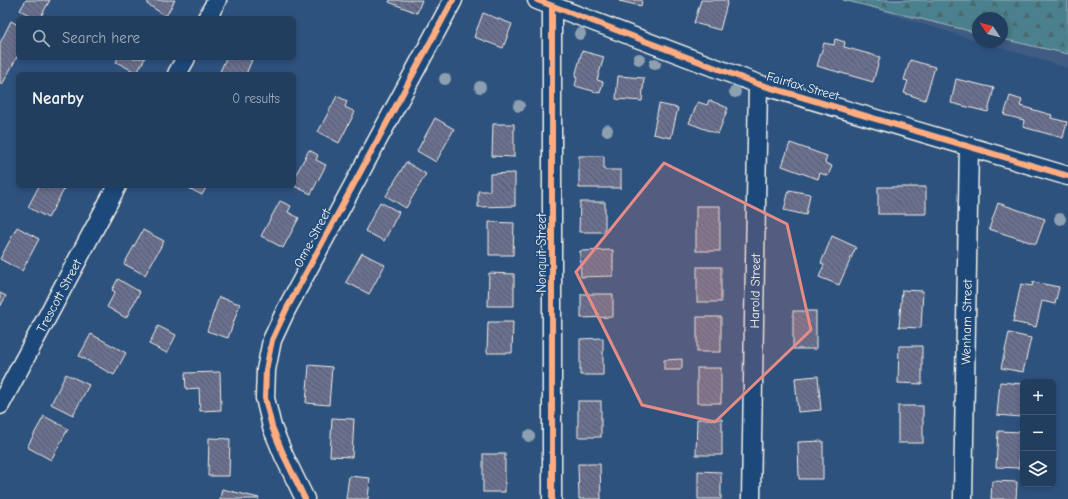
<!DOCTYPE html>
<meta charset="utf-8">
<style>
:root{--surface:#223e5e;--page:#2a4564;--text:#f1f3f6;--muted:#a2aebc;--line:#3f5773}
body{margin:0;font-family:"Comic Neue",sans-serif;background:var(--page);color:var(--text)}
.controls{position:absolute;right:12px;bottom:12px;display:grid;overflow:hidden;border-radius:6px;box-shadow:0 2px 6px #0003}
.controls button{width:36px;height:36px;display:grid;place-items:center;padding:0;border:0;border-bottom:1px solid var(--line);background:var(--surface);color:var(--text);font:20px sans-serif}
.compass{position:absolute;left:972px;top:12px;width:36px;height:36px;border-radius:50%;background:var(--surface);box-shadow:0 2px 6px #0003;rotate:305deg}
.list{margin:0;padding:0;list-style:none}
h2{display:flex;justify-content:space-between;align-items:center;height:52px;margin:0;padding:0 16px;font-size:17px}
h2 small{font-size:13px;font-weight:400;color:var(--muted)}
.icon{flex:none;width:22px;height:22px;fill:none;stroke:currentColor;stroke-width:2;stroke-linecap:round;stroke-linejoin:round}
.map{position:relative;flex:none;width:1068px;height:499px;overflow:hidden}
.search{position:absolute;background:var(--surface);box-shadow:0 2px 6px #0003;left:16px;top:16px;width:280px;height:44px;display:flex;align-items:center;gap:10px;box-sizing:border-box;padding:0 14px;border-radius:6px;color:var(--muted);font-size:15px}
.panel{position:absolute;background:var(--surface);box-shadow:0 2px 6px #0003;left:16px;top:72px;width:280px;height:116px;border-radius:6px}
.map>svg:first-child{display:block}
</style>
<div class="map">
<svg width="1068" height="499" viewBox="0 0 1068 499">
<defs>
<pattern id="forest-firs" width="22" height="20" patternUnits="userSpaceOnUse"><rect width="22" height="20" fill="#4c818e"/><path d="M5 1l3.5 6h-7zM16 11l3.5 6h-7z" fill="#4b676e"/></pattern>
<pattern id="building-back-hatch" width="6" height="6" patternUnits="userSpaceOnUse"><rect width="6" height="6" fill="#6a708f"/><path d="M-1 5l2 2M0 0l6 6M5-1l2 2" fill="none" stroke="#5a5c6a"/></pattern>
</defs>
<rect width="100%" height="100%" fill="#2e527e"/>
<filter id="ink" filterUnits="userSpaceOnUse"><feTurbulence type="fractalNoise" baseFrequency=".025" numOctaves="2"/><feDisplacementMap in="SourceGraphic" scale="8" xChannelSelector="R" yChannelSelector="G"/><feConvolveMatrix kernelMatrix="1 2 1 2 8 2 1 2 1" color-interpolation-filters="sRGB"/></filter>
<g filter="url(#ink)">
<!-- built -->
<polygon fill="#405b83" points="845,0 1068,0 1068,68 982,42 1002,42 1002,18 978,18 978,41"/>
<!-- forest -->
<polygon fill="url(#forest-firs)" stroke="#a0b9bb" points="843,0 1068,0 1068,54 1002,39 1002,18 978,18 978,33"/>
<!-- building -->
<g fill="url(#building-back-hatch)" stroke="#f4f1e8">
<polygon points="26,0 50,0 40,18 34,18 20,10"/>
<polygon points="149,0 175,0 166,16 147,4"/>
<polygon points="390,0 422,0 417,13 389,2"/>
<polygon points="619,0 642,0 641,6 619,1"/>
<polygon points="701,0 728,0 720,30 694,23"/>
<polygon points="483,13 512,24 503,48 474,37"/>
<polygon points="11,21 18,25 18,55 2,85 0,84 0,43"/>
<polygon points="835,39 845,42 844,47 880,57 873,82 817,66 824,43 834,45"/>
<polygon points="582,51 604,57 597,80 603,82 600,93 575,86 577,78 575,77"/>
<polygon points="118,58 145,58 137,73 116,62"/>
<polygon points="226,58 248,58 252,60 246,74 219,74"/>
<polygon points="910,60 935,67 925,100 904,93 908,81 904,80"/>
<polygon points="618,76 644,78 642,101 616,99"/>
<polygon points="956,79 994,88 988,112 951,103"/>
<polygon points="337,96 347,101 345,107 355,112 339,143 318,132"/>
<polygon points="1010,96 1022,100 1020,106 1052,115 1051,118 1067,122 1063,138 1023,127 1024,120 1004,115"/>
<polygon points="709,100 728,108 718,134 689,123 698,102 707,105"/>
<polygon points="659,104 678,108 671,138 653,134"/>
<polygon points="435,118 454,129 436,162 417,151"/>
<polygon points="493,124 514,124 514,157 492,156"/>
<polygon points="790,143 827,156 825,163 832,166 828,176 820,173 818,179 782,166"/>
<polygon points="309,150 318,155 316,160 326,165 311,194 294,186 294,178"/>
<polygon points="579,156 604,156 604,170 621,170 621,188 579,188"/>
<polygon points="406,162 426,174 406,208 386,196"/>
<polygon points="515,173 515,206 478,207 478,191 490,191 490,174"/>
<polygon points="39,186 62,186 65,188 48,218 28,207"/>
<polygon points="185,186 207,186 202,195"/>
<rect x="878" y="187" width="48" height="27"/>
<polygon points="789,190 810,194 806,215 784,210"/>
<polygon points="280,201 291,206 288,212 299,218 283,248 261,236"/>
<polygon points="380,202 399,212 384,241 365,231"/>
<polygon points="580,202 605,202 605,232 579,232"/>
<polygon points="998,203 1045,219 1036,244 989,229"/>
<rect x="696" y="206" width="24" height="45"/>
<polygon points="489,222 514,223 513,255 489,255"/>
<polygon points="17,227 39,239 22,271 0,259"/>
<polygon points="143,230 164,241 145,275 124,264"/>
<polygon points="832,236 856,247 839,285 819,277 824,265 821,263"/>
<polygon points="613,250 613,276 581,277 580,251"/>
<polygon points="362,253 385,265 369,294 346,282"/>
<rect x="697" y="267" width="24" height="35"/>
<polygon points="489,273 514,274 514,306 488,306"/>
<polygon points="118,279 140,292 126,318 107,307 115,292 112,290"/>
<polygon points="1033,282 1059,287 1055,304 1042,301 1036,327 1013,322 1021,284 1032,286"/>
<polygon points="902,290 923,291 921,328 899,327"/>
<polygon points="0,293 6,296 0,307"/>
<polygon points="581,294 613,294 613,317 581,318"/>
<polygon points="219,297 240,304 228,338 207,331"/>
<rect x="793" y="311" width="23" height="38"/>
<rect x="697" y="317" width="24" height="35"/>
<polygon points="488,322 513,322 512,353 487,353"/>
<polygon points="158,326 176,335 167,353 149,344"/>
<polygon points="1009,333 1031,338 1023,372 1001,368"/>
<polygon points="91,334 126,353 114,375 79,356"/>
<polygon points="603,338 603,375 580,375 580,339"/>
<polygon points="899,346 922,346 922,384 898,383"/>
<polygon points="682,359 682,368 680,370 664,370 664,360"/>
<polygon points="309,365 332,367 329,405 306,403"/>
<rect x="697" y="368" width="24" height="35"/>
<polygon points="220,372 221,410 200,411 199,388 186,389 185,373"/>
<polygon points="66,374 89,385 73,415 51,404"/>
<polygon points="818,376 821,410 798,412 795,378"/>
<polygon points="1000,382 1023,384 1021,417 997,415"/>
<rect x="578" y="401" width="23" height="36"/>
<rect x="898" y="406" width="25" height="37"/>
<polygon points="44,416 68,429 51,460 27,447"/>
<polygon points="332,418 354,419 352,457 330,456"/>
<polygon points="697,419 722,419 722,455 696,455"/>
<polygon points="998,431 1021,432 1019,468 996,467"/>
<polygon points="209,438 230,439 229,476 208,476"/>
<polygon points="823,441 823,479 799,479 798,442"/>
<rect x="483" y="454" width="22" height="38"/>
<polygon points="578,464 600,464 601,499 579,499"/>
<polygon points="698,471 721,472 721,499 698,499"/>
<polygon points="349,476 370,478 368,499 346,499"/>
<polygon points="992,481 1017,482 1016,499 991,499"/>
<polygon points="222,489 259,498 259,499 220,499"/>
</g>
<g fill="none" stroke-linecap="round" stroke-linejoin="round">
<!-- minor casing -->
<g stroke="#f4f1e8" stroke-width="21">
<g id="minor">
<polyline points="537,0 758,84 1068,176"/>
<polyline points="207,18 217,0"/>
<polyline points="177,74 186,58"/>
<path id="s1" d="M0 405 117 186"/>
<polyline points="305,499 284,456 272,427 265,398 266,370 272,340 286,310 453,0"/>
<polyline points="552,499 552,6"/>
<path id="s2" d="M751 499 758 84"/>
<path id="s3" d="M963 499 969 146"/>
</g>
</g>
<!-- minor -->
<use href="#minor" stroke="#1f4a7a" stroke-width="18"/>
<!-- cycleway casing -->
<g stroke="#1f4a7a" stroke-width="8">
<g id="cycleway">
<polyline points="537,0 758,84 1068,176"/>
<polyline points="305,499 284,456 272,427 265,398 266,370 272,340 286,310 453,0"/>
<polyline points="552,499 552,6"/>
</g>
</g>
<!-- cycleway -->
<use href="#cycleway" stroke="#ffac80" stroke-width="6"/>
</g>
<!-- trees -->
<g fill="#8da0b1">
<circle cx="580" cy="34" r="6"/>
<circle cx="639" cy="59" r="6"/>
<circle cx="655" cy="64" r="6"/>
<circle cx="445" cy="79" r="6"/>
<circle cx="480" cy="87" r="6"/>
<circle cx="735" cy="92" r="6"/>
<circle cx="519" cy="106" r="6"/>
<circle cx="607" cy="130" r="6"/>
<circle cx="1060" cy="219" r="6"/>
<circle cx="529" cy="436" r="6"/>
</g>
</g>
<!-- marked area -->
<path fill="#e58c88" fill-opacity="0.2" stroke="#e58c88" stroke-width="3" stroke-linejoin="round" d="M664 163 787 224 811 330 715 422 642 405 576 272Z"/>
<g text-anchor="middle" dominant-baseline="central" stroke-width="3" stroke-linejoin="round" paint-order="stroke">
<!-- street labels -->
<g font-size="13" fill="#f4f1e8" stroke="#1f4a7a">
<text transform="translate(803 86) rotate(16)">Fairfax Street</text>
<text transform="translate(312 238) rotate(-62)">Orne Street</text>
<text transform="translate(541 253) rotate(-90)">Nonquit Street</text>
<text stroke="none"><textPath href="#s2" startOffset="208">Harold Street</textPath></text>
<text stroke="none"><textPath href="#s1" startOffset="124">Trescott Street</textPath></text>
<text stroke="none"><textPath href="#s3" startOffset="177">Wenham Street</textPath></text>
</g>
</g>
</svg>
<div class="controls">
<button>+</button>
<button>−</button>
<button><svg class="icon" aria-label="layers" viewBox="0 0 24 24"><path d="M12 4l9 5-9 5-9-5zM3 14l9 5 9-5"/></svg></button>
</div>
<svg class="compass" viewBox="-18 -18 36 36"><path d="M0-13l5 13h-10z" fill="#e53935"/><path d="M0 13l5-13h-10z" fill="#a2aebc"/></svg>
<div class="search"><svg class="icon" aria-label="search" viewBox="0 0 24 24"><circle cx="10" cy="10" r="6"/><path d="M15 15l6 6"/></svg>Search here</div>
<section class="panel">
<h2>Nearby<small>0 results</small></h2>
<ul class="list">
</ul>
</section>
</div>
